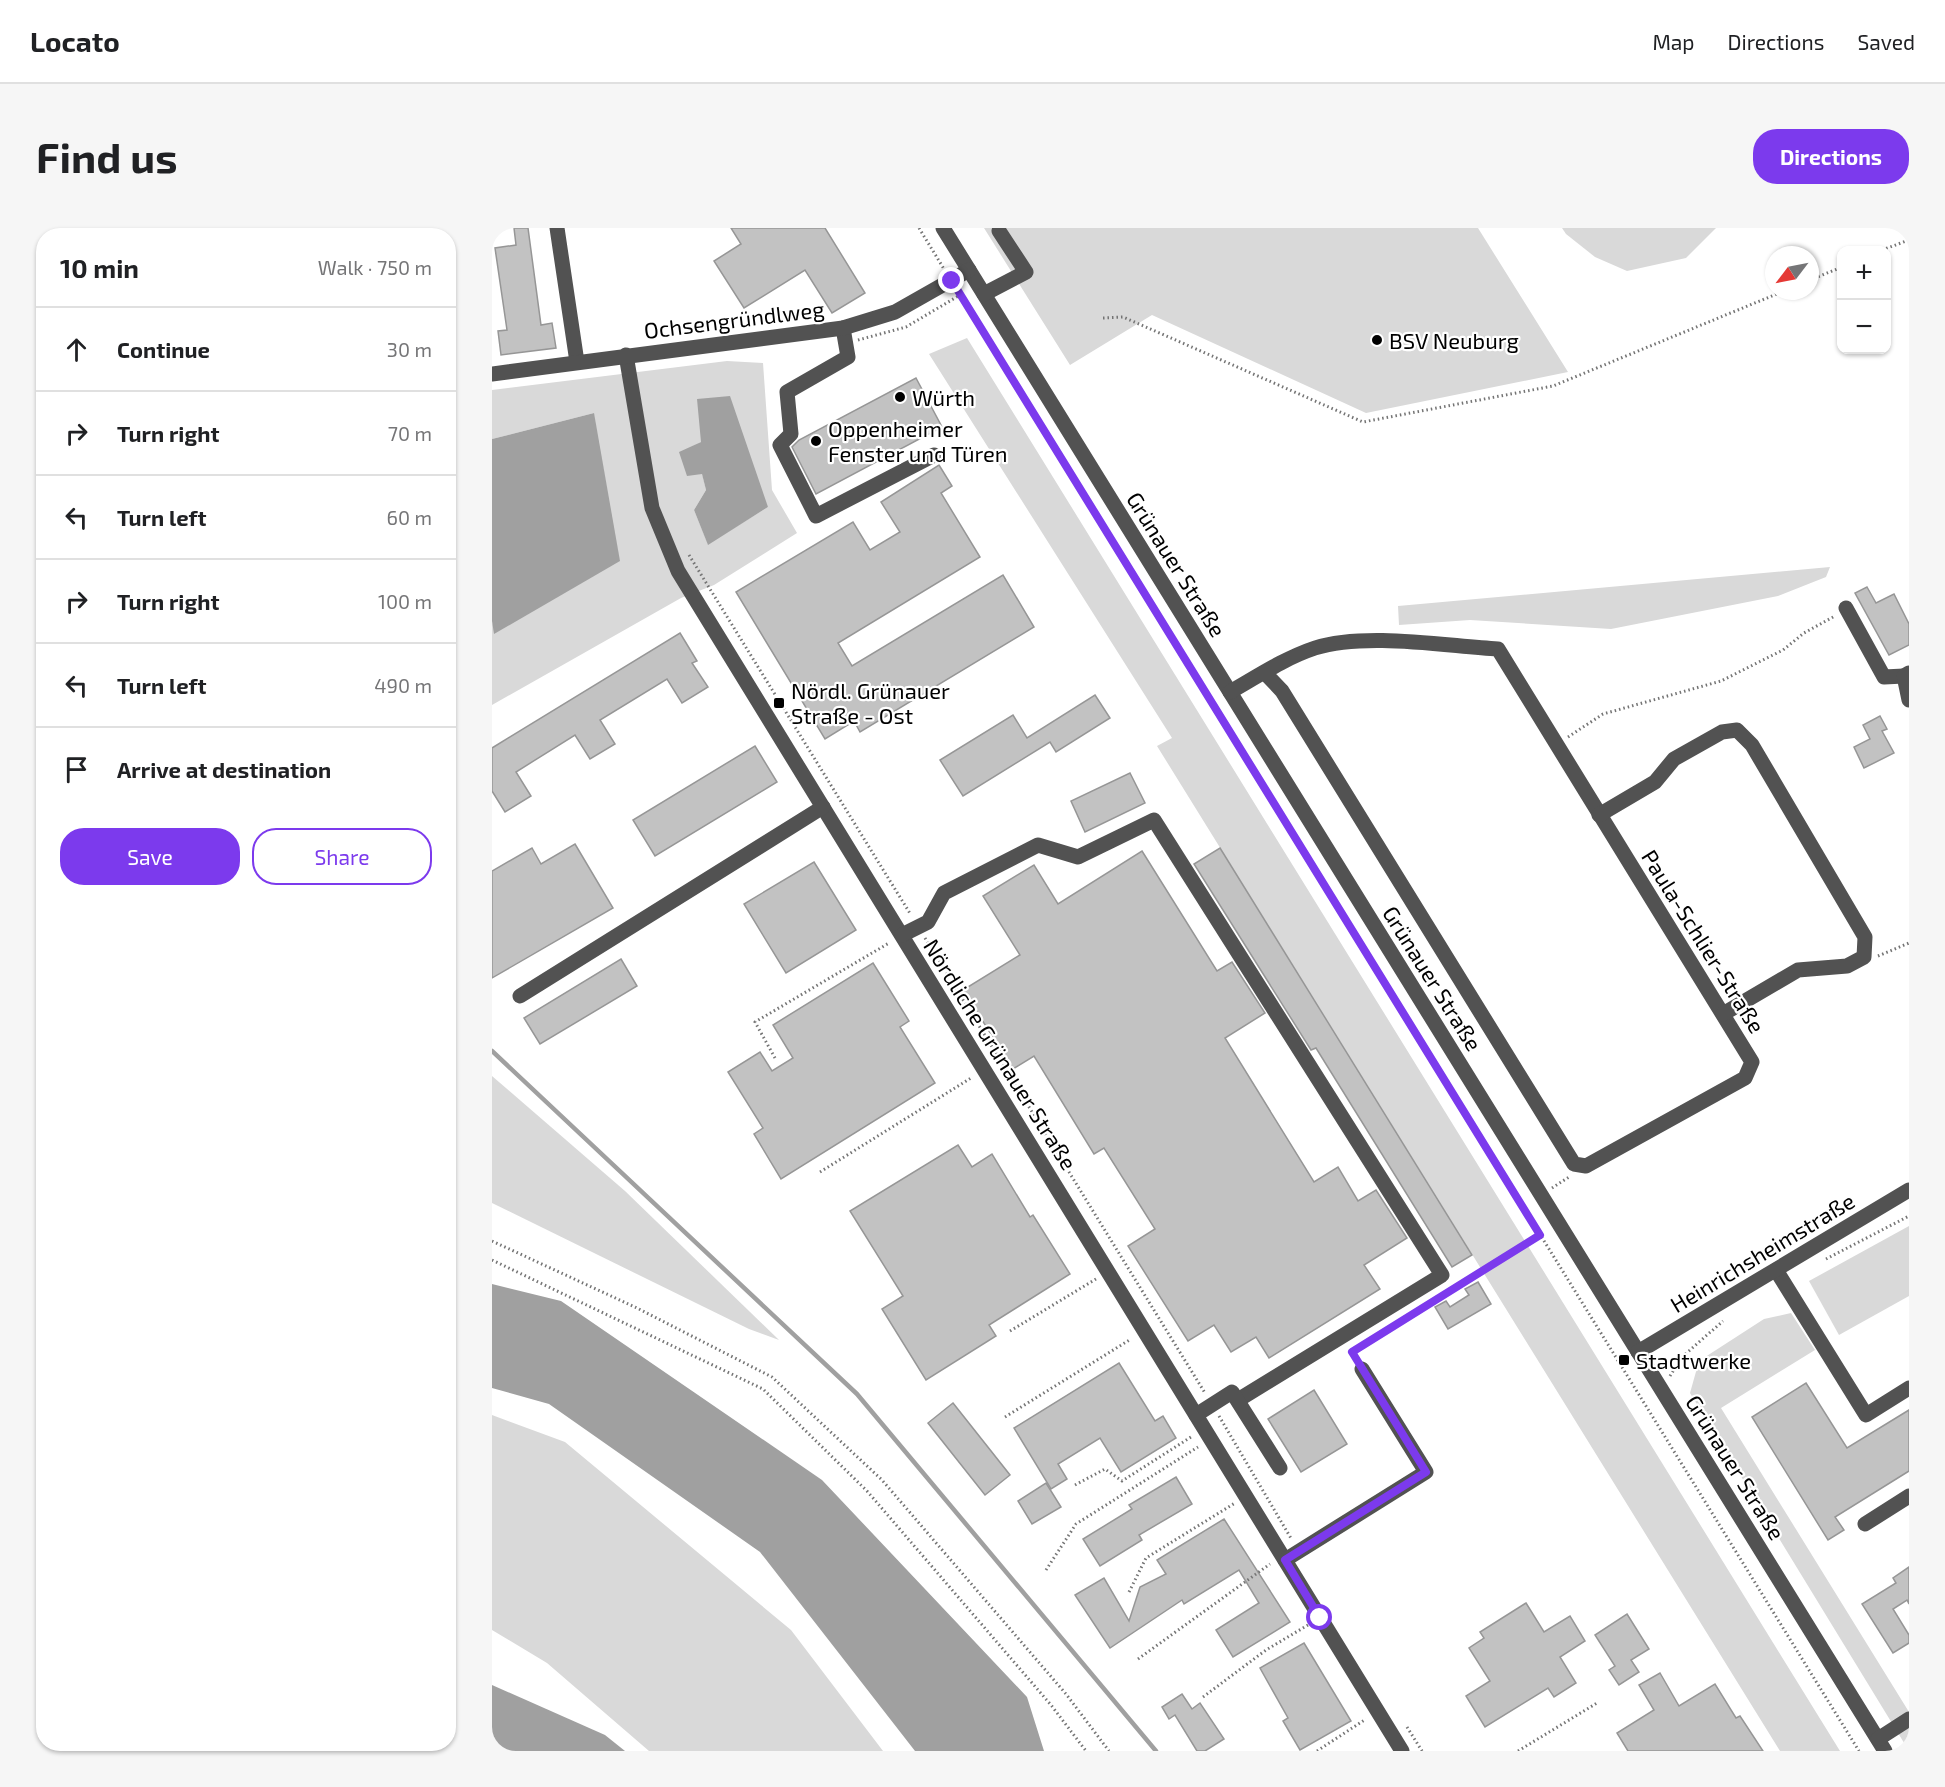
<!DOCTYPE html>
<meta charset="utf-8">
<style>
:root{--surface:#fff;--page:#f6f6f6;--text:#202124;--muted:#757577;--line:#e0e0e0;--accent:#7c3aed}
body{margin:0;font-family:"Exo 2",sans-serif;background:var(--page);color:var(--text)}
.controls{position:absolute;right:18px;top:18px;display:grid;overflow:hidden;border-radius:12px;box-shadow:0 2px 4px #0004}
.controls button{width:54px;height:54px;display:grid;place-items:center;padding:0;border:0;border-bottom:2px solid var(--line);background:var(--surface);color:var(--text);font:30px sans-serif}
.compass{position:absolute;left:1273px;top:18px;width:54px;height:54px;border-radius:50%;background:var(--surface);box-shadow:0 2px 4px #0004;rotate:238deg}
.stop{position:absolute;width:18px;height:18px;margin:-14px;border:4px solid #7c3aed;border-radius:50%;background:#fff}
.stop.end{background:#7c3aed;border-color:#fff;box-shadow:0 2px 6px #0008}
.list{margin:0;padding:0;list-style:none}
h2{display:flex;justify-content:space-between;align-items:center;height:78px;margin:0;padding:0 24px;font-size:26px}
h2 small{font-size:20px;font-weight:400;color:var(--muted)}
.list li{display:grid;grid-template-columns:39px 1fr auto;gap:18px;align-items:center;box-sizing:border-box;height:84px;padding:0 24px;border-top:2px solid var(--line)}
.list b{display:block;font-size:22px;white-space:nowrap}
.list em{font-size:20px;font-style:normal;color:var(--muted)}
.actions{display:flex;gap:12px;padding:18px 24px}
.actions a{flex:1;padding:14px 0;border:2px solid var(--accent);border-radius:24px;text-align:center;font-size:21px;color:var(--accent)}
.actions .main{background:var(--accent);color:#fff}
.icon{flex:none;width:33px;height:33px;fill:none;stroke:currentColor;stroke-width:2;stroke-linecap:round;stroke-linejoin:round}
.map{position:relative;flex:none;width:1417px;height:1523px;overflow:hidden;border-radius:24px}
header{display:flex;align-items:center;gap:36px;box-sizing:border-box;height:84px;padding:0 30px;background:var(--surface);border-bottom:2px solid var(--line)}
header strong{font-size:28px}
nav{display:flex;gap:33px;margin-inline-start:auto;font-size:21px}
.intro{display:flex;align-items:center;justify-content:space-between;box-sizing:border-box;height:144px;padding:0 36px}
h1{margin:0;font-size:42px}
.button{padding:15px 27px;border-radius:24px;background:var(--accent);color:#fff;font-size:21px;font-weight:700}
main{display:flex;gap:36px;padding:0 36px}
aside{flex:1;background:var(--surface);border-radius:24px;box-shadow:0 2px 4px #0004}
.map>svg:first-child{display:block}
</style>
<header>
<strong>Locato</strong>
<nav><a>Map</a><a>Directions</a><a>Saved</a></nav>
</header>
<div class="intro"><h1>Find us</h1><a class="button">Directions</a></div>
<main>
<aside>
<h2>10 min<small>Walk · 750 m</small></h2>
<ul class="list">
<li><svg class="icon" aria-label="ahead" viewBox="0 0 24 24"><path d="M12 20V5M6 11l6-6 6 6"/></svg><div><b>Continue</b></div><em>30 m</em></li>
<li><svg class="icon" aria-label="right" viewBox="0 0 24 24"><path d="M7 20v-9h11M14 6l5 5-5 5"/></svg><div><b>Turn right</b></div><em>70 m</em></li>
<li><svg class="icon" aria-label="left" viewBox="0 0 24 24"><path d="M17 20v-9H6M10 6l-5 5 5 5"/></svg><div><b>Turn left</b></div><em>60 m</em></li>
<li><svg class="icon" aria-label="right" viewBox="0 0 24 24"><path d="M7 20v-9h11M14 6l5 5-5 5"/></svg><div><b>Turn right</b></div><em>100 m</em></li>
<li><svg class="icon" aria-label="left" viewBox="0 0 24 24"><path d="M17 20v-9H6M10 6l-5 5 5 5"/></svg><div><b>Turn left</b></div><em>490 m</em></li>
<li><svg class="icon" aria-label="arrive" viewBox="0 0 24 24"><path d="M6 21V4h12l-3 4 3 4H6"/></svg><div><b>Arrive at destination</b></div></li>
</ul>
<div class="actions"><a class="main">Save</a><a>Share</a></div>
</aside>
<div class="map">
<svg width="1417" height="1523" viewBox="0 0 1417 1523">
<rect width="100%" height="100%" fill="#fff"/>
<!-- green -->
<g fill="#d9d9d9" fill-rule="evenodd">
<polygon points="492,0 986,0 1076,144 874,185 660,87 578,137"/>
<polygon points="1070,0 1224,0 1194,30 1135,43 1103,29 1074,6"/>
<polygon points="475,110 1348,1523 1288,1523 665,518 680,510 437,126"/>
<path d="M235 133 271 135 280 262 305 305 222 357 189 370 0 477V393L3 405 102 185 0 211V162ZM209 214 276 279 216 316 202 282 214 262 210 245 188 225Z"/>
<polygon points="1338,339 1334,349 1286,368 1119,401 978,392 907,397 906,378"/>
<polygon points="0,848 133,963 287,1112 257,1101 0,975"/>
<polygon points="1417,998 1417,1068 1347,1107 1317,1053"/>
<polygon points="1299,1085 1323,1122 1229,1180 1417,1484 1417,1523 1198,1165 1207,1133 1272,1091"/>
<polygon points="0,1187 73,1214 299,1402 391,1523 157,1523 55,1435 0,1402"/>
</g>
<!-- water -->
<g fill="#a0a0a0">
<polygon points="238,168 276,279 216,317 202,282 214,262 210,246 195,248 187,224 209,214 205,171"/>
<polygon points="102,185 128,333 2,406 0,393 0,211"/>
<polygon points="0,1056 69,1073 330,1252 535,1469 552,1523 423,1523 268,1324 57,1176 0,1160"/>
<polygon points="0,1457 113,1507 133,1523 0,1523"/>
</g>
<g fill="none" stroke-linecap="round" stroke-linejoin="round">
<!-- stream -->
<polyline stroke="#a0a0a0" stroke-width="4.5" points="0,823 365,1166 664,1523"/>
</g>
<!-- building -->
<g fill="#c2c2c2" stroke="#969696" stroke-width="1.5">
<polygon points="22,0 36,0 49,97 60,95 64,120 9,127 6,103 15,102 3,20 24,17"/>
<polygon points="239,0 333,0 373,65 340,85 313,42 252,80 222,33 249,16"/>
<polygon points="424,150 450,199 324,266 300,219 307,212"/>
<polygon points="447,237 460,258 449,265 488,329 346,415 360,438 511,347 542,399 368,504 362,493 333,511 244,364 361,294 378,322 408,304 389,274"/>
<polygon points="1375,359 1384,375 1402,366 1417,396 1417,417 1397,427 1363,365"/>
<polygon points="188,405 205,433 200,435 216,459 190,475 175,451 108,492 123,516 98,531 83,507 24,544 39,568 13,584 0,563 0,520"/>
<polygon points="603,467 618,490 564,524 558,514 471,568 448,532 521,487 535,510"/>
<polygon points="1388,488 1395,501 1390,503 1402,525 1372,540 1362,519 1378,511 1371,497"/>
<polygon points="263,518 285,554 163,628 141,592"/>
<polygon points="638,545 653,575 593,604 579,573"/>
<polygon points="83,616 121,680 0,750 0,643 40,620 49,636"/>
<polygon points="728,620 980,1027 960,1039 824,820 819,822 702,636"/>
<polygon points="650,623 725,743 740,734 773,785 733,810 822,954 846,939 866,973 884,962 915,1010 872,1037 888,1061 777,1130 764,1109 739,1124 722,1097 696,1113 636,1018 663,1001 612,920 602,926 542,828 521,841 471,762 528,727 491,668 542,637 566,676"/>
<polygon points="322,634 364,702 294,745 252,676"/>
<polygon points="129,731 145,758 48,816 32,790"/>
<polygon points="381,735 417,793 408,799 443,855 289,951 262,906 271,900 236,844 268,824 280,843 301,830 281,797"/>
<polygon points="466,917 480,939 500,926 538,989 541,987 578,1046 497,1097 504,1108 434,1152 390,1081 411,1068 358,983"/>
<polygon points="986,1054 999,1076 956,1101 943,1079 954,1073 958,1079 977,1067 973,1061"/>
<polygon points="627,1135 663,1193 671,1188 684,1210 629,1244 608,1210 566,1236 575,1251 559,1261 522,1200"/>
<polygon points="1314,1155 1355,1220 1417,1182 1417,1243 1343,1289 1352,1302 1336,1312 1260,1189"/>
<polygon points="822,1162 855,1216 809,1244 776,1191"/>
<polygon points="461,1175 518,1247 493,1267 436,1195"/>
<polygon points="684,1249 700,1276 647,1307 650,1312 608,1338 591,1311 640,1281 637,1277"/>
<polygon points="554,1255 569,1279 540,1296 526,1273"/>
<polygon points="732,1291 798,1394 741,1429 724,1402 767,1375 747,1342 692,1376 690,1372 618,1420 583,1367 612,1350 637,1393 648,1359 674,1346 665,1332"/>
<polygon points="1417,1339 1417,1376 1415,1372 1401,1381 1417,1407 1417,1415 1401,1425 1370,1376 1404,1355 1401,1350"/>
<polygon points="1034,1375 1052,1404 1078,1388 1093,1413 1068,1429 1084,1455 1062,1469 1056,1460 993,1499 974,1468 998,1453 977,1420 992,1410 988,1404"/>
<polygon points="1135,1386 1157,1421 1139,1432 1147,1444 1127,1457 1117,1442 1123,1438 1103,1407"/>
<polygon points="812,1415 859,1493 808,1522 791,1493 796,1490 768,1440"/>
<polygon points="1168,1445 1187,1478 1223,1456 1244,1490 1248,1488 1271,1523 1136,1523 1125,1505 1162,1482 1147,1457"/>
<polygon points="690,1466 700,1481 708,1475 732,1511 713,1523 705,1523 683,1487 677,1491 670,1479"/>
</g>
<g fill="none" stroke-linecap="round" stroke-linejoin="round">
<!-- path -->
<g stroke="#747474" stroke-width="3" stroke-dasharray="1.5 3" stroke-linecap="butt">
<polyline points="427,0 452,41"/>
<polyline points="1390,22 1417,12"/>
<polyline points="1318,52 1350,39"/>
<polyline points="468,67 1367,1523"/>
<polyline points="611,90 631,89 871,194 1061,158 1292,63"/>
<polyline points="366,112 414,99 468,67"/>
<polyline points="197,327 419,687"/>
<polyline points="1076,509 1111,486 1229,453 1291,422 1312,405 1343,388"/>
<polyline points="433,710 713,1165"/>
<polyline points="1386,728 1417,715"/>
<polyline points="283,830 263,794 397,715"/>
<polyline points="328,944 479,850"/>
<polyline points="1060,960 1077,949"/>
<polyline points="0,1013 145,1080 280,1149 390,1252 574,1466 617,1523"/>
<polyline points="1334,1031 1417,988"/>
<polyline points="0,1032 271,1161 375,1263 559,1477 594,1523"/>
<polyline points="518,1103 604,1051"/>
<polyline points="864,1130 860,1124 1048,1007"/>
<polyline points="1178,1148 1190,1129 1231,1093"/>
<polyline points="727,1188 800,1312"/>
<polyline points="513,1189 639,1111"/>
<polyline points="583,1257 613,1241 630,1253 699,1209"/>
<polyline points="554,1342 584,1296 706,1219"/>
<polyline points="637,1364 654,1330 743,1275"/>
<polyline points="646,1431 778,1336"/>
<polyline points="711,1469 774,1422 816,1397"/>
<polyline points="915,1499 930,1523"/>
<polyline points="825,1523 874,1491"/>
<polyline points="1026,1523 1105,1475"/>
</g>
<!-- minor -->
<g stroke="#525252" stroke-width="15">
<polyline points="65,0 85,134"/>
<polyline points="451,0 1393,1523"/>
<polyline points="492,66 534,44 507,3"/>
<polyline points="351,100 356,129 295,164 299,206 288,217 324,288 442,227"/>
<polyline points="134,127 160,280 186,343 910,1523"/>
<polyline points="0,146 351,100 403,84 477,42"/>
<polyline points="1354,380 1392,449 1412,448"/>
<polyline points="1417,445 1412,448 1417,472"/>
<path d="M738 464C766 448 793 430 823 420 874 404 953 418 1006 421L1260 834 1253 850 1094 938 1082 936 790 463 772 444"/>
<polyline points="1107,587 1163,554 1182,531 1230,504 1245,502 1260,517 1373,709 1372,729 1355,738 1306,742 1231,786"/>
<polyline points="410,707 436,694 452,665 546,617 586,629 662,592 950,1047 746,1172"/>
<polyline points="28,768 331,579"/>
<polyline points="1284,1042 1374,1187 1417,1160"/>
<polyline points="1146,1124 1417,962"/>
<polyline points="704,1187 740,1164 788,1240"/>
<polyline points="1373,1296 1417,1268"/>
<polyline points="793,1332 934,1244 870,1141"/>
<polyline points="1386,1511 1417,1491"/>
</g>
</g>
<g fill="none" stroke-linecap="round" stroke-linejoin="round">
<!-- route -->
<polyline stroke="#7c3aed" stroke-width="8" points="460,53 1048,1007 860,1124 934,1244 793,1332 828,1390"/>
</g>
<!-- markers -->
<g fill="#000" stroke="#fff" stroke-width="2">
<circle cx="885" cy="112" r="6"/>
<circle cx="408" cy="169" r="6"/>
<circle cx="324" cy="213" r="6"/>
<rect x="281" y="469" width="12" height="12" rx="3"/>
<rect x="1126" y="1126" width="12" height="12" rx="3"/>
</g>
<g text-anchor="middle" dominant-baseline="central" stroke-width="4.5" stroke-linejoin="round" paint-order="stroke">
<!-- street labels -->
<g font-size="22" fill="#000" stroke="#fff">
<text transform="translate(242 91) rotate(-7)">Ochsengründlweg</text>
<text transform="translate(685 336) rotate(58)">Grünauer Straße</text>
<text transform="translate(1212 713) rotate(58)">Paula-Schlier-Straße</text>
<text transform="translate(941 750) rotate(58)">Grünauer Straße</text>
<text transform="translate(509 826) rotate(58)">Nördliche Grünauer Straße</text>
<text transform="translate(1270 1024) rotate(-31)">Heinrichsheimstraße</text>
<text transform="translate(1244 1239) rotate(58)">Grünauer Straße</text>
</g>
<!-- poi labels -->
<g font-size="22" fill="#000" stroke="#fff" text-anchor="start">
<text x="897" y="112">BSV Neuburg</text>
<text x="420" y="169">Würth</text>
<text x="336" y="200">Oppenheimer<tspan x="336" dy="25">Fenster und Türen</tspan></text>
<text x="299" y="462">Nördl. Grünauer<tspan x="299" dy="25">Straße - Ost</tspan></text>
<text x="1144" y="1132">Stadtwerke</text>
</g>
</g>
</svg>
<div class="controls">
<button>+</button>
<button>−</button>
</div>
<svg class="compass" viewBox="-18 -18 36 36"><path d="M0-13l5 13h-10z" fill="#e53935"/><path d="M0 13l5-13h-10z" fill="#757577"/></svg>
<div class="stop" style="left:828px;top:1390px"></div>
<div class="stop end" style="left:460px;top:53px"></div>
</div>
</main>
